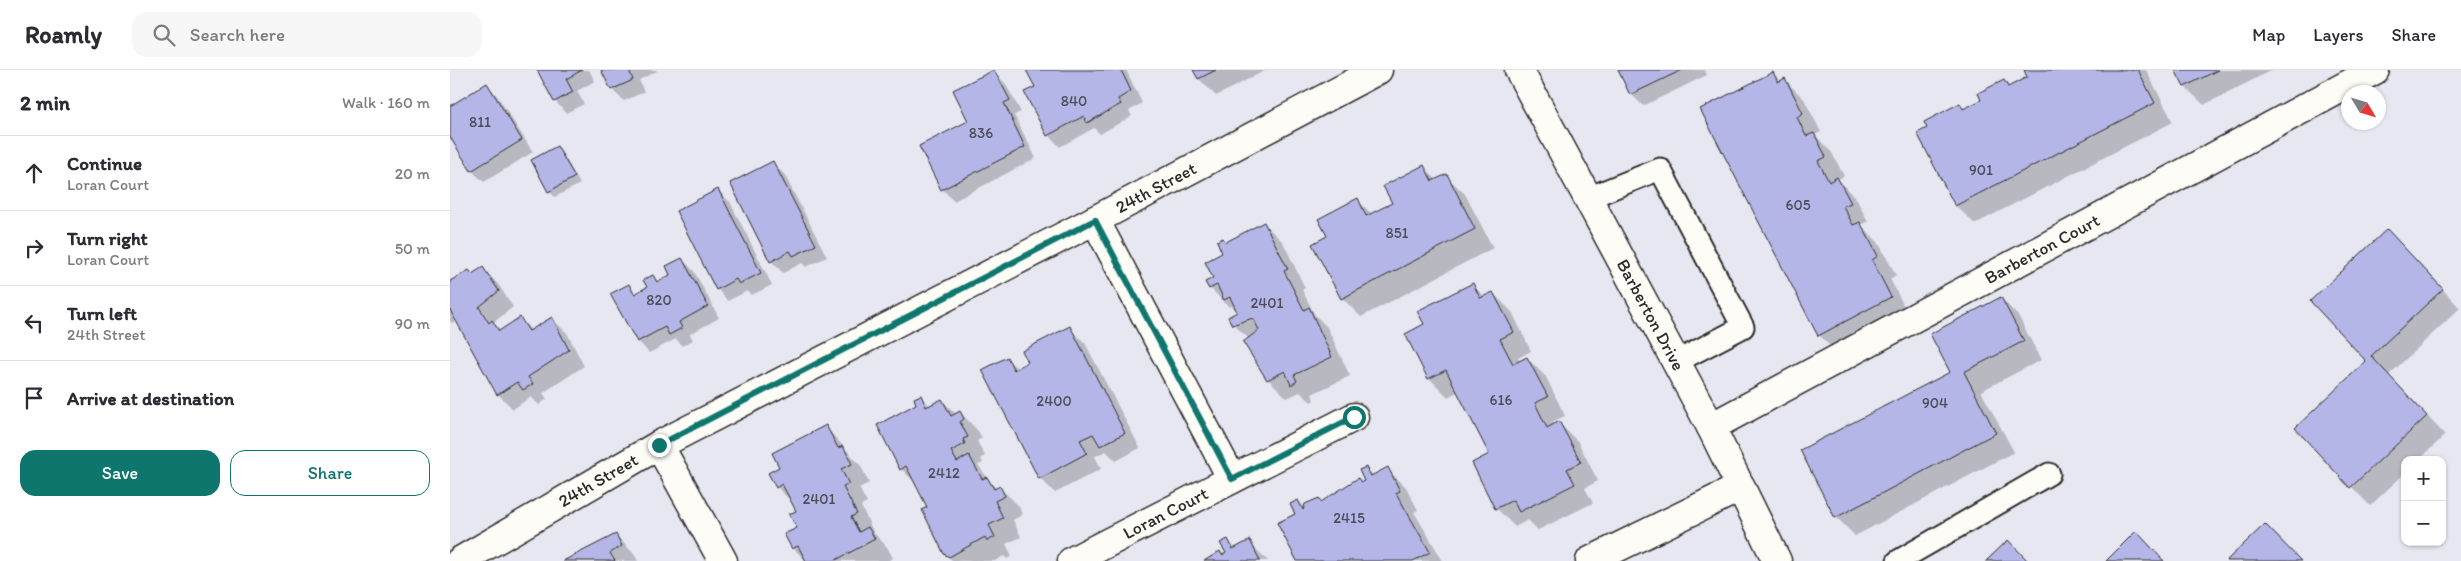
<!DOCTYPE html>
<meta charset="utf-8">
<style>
:root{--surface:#fff;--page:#f7f7f7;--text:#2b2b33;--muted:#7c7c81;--line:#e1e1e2;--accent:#0f766e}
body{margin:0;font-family:Itim,sans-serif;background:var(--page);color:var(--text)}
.controls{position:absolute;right:15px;bottom:15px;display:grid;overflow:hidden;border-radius:10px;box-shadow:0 1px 4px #0004}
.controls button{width:45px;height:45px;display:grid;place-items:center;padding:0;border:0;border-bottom:1px solid var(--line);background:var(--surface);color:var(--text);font:25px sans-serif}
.compass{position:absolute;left:1891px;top:15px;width:45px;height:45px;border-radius:50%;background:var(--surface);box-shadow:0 1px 4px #0004;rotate:128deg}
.stop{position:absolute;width:15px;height:15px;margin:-11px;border:4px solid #0f766e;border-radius:50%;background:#fff}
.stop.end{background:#0f766e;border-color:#fff;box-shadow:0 1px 5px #0008}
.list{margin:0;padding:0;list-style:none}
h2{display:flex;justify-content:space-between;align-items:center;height:65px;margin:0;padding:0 20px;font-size:21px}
h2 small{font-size:16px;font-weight:400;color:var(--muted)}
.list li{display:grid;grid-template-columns:32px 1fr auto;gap:15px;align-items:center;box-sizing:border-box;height:75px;padding:0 20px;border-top:1px solid var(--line)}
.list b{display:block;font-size:19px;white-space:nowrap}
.list p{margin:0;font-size:16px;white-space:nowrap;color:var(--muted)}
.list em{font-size:16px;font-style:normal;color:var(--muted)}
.actions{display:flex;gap:10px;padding:15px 20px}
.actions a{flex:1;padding:11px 0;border:1px solid var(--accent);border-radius:15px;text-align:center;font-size:18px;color:var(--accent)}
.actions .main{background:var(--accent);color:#fff}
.icon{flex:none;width:28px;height:28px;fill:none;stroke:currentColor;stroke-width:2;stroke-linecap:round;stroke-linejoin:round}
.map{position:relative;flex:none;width:2011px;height:491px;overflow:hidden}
header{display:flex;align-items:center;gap:30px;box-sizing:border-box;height:70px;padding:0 25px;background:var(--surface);border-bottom:1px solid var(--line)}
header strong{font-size:24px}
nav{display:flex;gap:28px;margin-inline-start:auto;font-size:18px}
.search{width:350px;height:45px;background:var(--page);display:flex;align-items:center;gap:12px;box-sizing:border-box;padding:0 18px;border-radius:15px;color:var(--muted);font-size:19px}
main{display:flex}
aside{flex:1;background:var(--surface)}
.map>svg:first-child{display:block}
</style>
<header>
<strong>Roamly</strong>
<div class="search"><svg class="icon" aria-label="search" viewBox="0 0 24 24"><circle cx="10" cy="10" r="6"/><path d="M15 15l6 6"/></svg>Search here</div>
<nav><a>Map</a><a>Layers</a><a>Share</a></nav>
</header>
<main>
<aside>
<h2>2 min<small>Walk · 160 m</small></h2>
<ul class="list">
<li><svg class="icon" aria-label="ahead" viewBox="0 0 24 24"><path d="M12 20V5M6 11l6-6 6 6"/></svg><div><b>Continue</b><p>Loran Court</p></div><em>20 m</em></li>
<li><svg class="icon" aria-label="right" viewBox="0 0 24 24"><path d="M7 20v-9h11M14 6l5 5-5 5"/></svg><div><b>Turn right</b><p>Loran Court</p></div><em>50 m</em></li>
<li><svg class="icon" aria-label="left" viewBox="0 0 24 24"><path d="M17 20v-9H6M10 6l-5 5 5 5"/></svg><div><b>Turn left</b><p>24th Street</p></div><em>90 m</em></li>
<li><svg class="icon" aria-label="arrive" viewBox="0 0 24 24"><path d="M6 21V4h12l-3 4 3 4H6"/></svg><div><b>Arrive at destination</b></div></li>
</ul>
<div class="actions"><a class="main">Save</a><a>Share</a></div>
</aside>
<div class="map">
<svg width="2011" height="491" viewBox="0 0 2011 491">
<rect width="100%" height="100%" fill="#e7e7f2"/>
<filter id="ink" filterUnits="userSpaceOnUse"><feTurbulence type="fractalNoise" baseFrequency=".02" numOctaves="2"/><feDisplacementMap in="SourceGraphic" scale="10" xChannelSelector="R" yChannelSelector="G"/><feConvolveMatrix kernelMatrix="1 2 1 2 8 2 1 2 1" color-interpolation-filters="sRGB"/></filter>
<g filter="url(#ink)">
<!-- shadow -->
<g fill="#0003">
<polygon points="89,0 139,0 145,11 127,21 134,34 116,43 105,31"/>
<polygon points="153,0 207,0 207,1 189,10 194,22 174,31 162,20"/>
<polygon points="577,0 676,0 692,33 679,41 682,46 650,64 644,58 610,77 599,65 587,17"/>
<polygon points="744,0 816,0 766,26 749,9"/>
<polygon points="1170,0 1255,0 1257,5 1193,36 1181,24"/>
<polygon points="1577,0 1696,0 1723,52 1525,154 1506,136 1469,64 1479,59 1510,35 1515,40 1533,31 1554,11 1560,17 1579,7"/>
<polygon points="1727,0 1822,0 1754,35 1735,17"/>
<polygon points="543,1 555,13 571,42 564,45 586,88 504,131 492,119 519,51"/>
<polygon points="1323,3 1331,12 1335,10 1354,29 1371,62 1365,65 1382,83 1394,106 1388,109 1406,128 1418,152 1411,155 1428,172 1446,205 1440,209 1459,246 1388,284 1369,265"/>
<polygon points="37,15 48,27 83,82 34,112 22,101 0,65 0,38"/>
<polygon points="107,77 113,84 130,114 105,127 99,121"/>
<polygon points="322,93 334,104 377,187 356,197 352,193 333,203 321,191"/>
<polygon points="973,97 987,110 996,106 1015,124 1043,178 911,247 892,228 879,167 907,130 922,144 943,133"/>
<polygon points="268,120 280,132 322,215 302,225 297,221 278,231 267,219"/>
<polygon points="814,154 833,172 855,218 852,220 865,245 877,257 900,306 862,324 864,330 861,332 850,322 837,328 818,309 799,269 783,254 789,243 782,236 779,237 760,218 777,173"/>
<polygon points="1955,179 2010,238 1939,305 1995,365 1969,390 1955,390 1955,403 1920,436 1846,358 1918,291"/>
<polygon points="232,189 244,201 269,248 240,264 243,270 232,276 226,269 199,283 188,271 178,216 187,224 198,218 202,206 208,212 221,205"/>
<polygon points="33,199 48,214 63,237 43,253 51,261 70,249 82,261 101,248 117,263 134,296 93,323 97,329 89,335 81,327 63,339 48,324 7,250 2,253 0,251 0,213 23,205"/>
<polygon points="1022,215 1035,227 1043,223 1062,242 1081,281 1068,288 1070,292 1077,288 1096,307 1115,346 1102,352 1104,355 1109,353 1128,372 1148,411 1135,418 1143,433 1088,460 1078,450 1065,457 1046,438 1041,385 1009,321 998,327 979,308 976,255"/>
<polygon points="1551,228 1569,247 1591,290 1531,321 1564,382 1405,466 1386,447 1501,302"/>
<polygon points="619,258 635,273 690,378 666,391 656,381 645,386 651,399 605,423 590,408 557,289 568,299 580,292"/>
<polygon points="470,326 480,336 492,330 506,344 510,342 528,361 532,368 527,371 535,386 531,388 533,393 528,395 542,414 547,419 550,418 569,436 572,445 563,450 571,467 556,474 562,486 557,489 554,486 545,491 503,491 495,484 479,438 467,414 451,399"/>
<polygon points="375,356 411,396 419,413 409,418 417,433 411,436 424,463 437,477 443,488 438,491 356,491 343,478 348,458 347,442 343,433 327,417 331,397"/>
<polygon points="916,398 924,406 937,399 956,417 968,440 964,442 993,491 849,491 848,431 855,438 868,429 872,433 916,411"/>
<polygon points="166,465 184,484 188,491 116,491"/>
<polygon points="778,471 786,479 799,472 818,491 756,491 770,482 773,486 778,484"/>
</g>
<!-- building -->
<g fill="#b5b6e8" stroke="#2b2b2b">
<polygon points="87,0 132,0 116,9 123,22 104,32"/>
<polygon points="151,0 179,0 183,10 161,20"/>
<polygon points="544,0 560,30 554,33 575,77 491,120 469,76 518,51 503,20"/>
<polygon points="576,0 671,0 681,21 668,29 671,34 637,53 634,46 597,66 574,22 585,17"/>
<polygon points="743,0 766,0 748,9"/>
<polygon points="1168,0 1232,0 1180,25"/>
<polygon points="1574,0 1688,0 1705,33 1505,136 1467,63 1477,58 1474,52 1510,33 1513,39 1531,30 1528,23 1554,10 1558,17 1577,7"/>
<polygon points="1725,0 1768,0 1734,17"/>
<polygon points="1323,2 1328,12 1335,8 1353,43 1347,47 1356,66 1364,63 1376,87 1368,91 1379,112 1387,107 1401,133 1393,136 1403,155 1410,152 1428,186 1422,190 1441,227 1368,266 1250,39"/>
<polygon points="37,13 72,70 21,101 0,67 0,36"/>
<polygon points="107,76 125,107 98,122 81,90"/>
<polygon points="323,91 366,175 343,186 340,181 320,192 280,113"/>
<polygon points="974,95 982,111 997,104 1025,159 891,229 862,174 877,166 868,149 908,128 916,146 942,133 933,116"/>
<polygon points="268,119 311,203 289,214 286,209 266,220 226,141"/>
<polygon points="814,152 838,199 834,201 854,240 859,237 882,287 844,305 847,311 841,315 835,301 817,310 793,272 809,260 803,248 782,255 778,247 787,242 780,227 774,230 767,215 759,219 755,212 763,208 755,192 772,183 767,171 773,168 776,172"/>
<polygon points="1937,159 1993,219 1921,286 1977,346 1900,418 1845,358 1916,291 1860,231"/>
<polygon points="232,188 258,236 229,252 232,258 219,265 215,257 187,272 160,224 179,214 184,224 197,217 193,210 203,205 207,212 220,205 216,196"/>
<polygon points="33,197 49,221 29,237 39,253 42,250 49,261 70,247 79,261 102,247 119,280 78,307 83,314 73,320 67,312 47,325 0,240 0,211 19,200 22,204"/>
<polygon points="1023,213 1030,228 1043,222 1064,262 1050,269 1063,294 1077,287 1098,327 1085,333 1097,358 1109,351 1131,392 1117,399 1125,414 1069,442 1063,430 1045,439 1022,393 1039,384 996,300 978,309 955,264 974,254 967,241"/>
<polygon points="1551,227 1574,271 1514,302 1546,363 1385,448 1350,380 1500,302 1480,264"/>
<polygon points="620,256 675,363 650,376 643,364 630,370 637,383 589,409 532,300 557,287 564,300 578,292 572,281"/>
<polygon points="471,325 476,337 492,329 501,346 510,341 514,349 510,352 518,367 513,369 515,374 501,381 507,392 519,385 532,409 537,407 544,419 550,416 555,426 545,431 553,448 539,455 545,467 537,471 535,467 499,487 494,484 472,440 477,437 456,396 450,400 427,355 466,334 464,328"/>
<polygon points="376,355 388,378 393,376 402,394 391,399 399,414 393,417 407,444 401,447 409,462 418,457 425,469 384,491 356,491 348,476 342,479 334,464 347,458 339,444 346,441 332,414 326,418 318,403 329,397 322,383"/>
<polygon points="916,397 921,406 938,397 950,421 946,423 980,482 963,491 847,491 827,453 845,444 840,434 848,430 853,440 855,434 869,428 871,432 908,408 911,412 914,411 909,400"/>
<polygon points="1815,454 1851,491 1776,491"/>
<polygon points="1686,461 1714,491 1656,491"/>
<polygon points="166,464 172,476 160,483 165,491 113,491"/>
<polygon points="778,469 783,479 800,470 810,491 754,491 770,481 772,485 776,483 770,473"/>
<polygon points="1558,470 1578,491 1536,491"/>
</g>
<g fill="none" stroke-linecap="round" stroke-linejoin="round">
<!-- lane casing -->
<g stroke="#2b2b2b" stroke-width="25">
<g id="lane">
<polyline points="1138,128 1210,99 1293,257 1226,292"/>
<polyline points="1448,491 1599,404"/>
</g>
</g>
<!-- street casing -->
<g stroke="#2b2b2b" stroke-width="31">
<g id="street">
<path id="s1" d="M1069 0 1261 357 1327 491"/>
<polyline points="645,150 782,409"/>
<path id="s2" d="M1261 357 1925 0"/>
<polyline points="209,375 273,491"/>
<path id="s3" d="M622 491 904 347"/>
<polyline points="1140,491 1291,417"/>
</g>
</g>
<!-- secondary casing -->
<g stroke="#2b2b2b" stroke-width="31">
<g id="secondary">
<path id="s4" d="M10 491 209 375 645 150 928 0"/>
</g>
</g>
<!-- lane -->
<use href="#lane" stroke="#fdfcf7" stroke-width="21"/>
<!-- street -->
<use href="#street" stroke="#fdfcf7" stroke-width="28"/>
<!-- secondary -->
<use href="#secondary" stroke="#fdfcf7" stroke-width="28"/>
</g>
</g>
<g fill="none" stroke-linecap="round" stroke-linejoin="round" filter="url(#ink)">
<!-- route -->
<polyline stroke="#0f766e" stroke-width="6" points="209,375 645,150 782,409 904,347"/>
</g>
<g text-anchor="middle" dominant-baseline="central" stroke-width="5" stroke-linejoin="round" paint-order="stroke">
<!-- number labels -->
<g font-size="15" fill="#4e4e5a">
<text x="624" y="31">840</text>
<text x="30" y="52">811</text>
<text x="531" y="63">836</text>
<text x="1531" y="100">901</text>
<text x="1348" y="135">605</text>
<text x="947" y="163">851</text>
<text x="209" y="230">820</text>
<text x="817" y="233">2401</text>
<text x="1051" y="330">616</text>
<text x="604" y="331">2400</text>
<text x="1485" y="333">904</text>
<text x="494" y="403">2412</text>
<text x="369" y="429">2401</text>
<text x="899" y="448">2415</text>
</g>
<!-- street labels -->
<g font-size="18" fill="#2b2b2b" stroke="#fdfcf7">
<text stroke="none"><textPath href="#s4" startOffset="790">24th Street</textPath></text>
<text stroke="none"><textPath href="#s2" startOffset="376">Barberton Court</textPath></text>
<text stroke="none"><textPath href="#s1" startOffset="278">Barberton Drive</textPath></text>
<text stroke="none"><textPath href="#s4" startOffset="160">24th Street</textPath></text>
<text stroke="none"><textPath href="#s3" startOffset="105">Loran Court</textPath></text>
</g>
</g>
</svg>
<div class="controls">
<button>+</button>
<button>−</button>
</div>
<svg class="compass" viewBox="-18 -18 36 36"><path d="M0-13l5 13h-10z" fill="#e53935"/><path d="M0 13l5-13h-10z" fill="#7c7c81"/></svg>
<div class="stop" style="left:904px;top:347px"></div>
<div class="stop end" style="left:209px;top:375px"></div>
</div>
</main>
